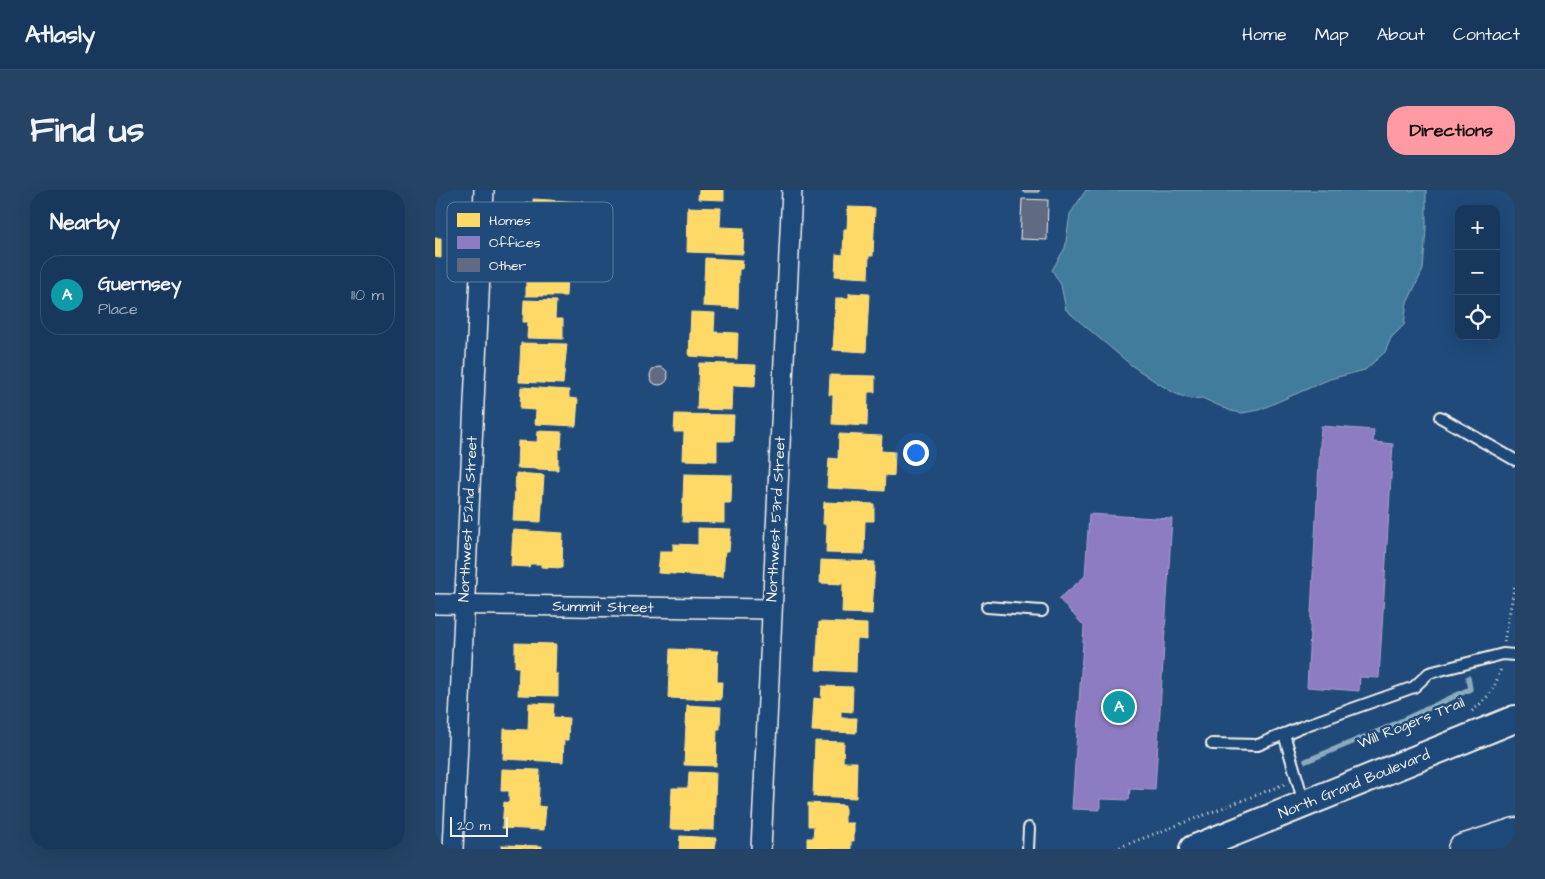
<!DOCTYPE html>
<meta charset="utf-8">
<style>
:root{--surface:#17385c;--page:#244365;--text:#f1f3f6;--muted:#9eacbb;--line:#365272;--accent:#ff9aa2}
body{margin:0;font-family:"Architects Daughter",sans-serif;background:var(--page);color:var(--text)}
.controls{position:absolute;right:15px;top:15px;display:grid;overflow:hidden;border-radius:10px;box-shadow:0 5px 20px #0002}
.controls button{width:45px;height:45px;display:grid;place-items:center;padding:0;border:0;border-bottom:1px solid var(--line);background:var(--surface);color:var(--text);font:25px sans-serif}
.scale{position:absolute;left:15px;bottom:12px;width:58px;box-sizing:border-box;padding-left:5px;border:2px solid #f4f1e8;border-top:0;font-size:14px;line-height:18px;white-space:nowrap;color:#f4f1e8;-webkit-text-stroke:4px #1f4a7a;paint-order:stroke}
.you{position:absolute;left:480px;top:262px;width:18px;height:18px;margin:-12px;border:4px solid #fff;border-radius:50%;background:#1a73e8;box-shadow:0 0 0 8px #1a73e833}
.badge{display:grid;place-items:center;width:32px;height:32px;border-radius:50%;background:var(--accent);color:#fff;font-size:16px;font-weight:700}
.pin{position:absolute;translate:-50% -50%;border:2px solid #fff;box-shadow:0 1px 5px #0006}
.list{margin:0;padding:0;list-style:none}
h2{display:flex;justify-content:space-between;align-items:center;height:65px;margin:0;padding:0 20px;font-size:21px}
h2 small{font-size:16px;font-weight:400;color:var(--muted)}
.list li{display:grid;grid-template-columns:32px 1fr auto;gap:15px;align-items:center;box-sizing:border-box;height:80px;margin:0 10px 10px;padding:0 10px;border:1px solid var(--line);border-radius:20px}
.list b{display:block;font-size:19px;white-space:nowrap}
.list p{margin:0;font-size:16px;white-space:nowrap;color:var(--muted)}
.list em{font-size:16px;font-style:normal;color:var(--muted)}
.icon{flex:none;width:28px;height:28px;fill:none;stroke:currentColor;stroke-width:2;stroke-linecap:round;stroke-linejoin:round}
.map{position:relative;flex:none;width:1080px;height:659px;overflow:hidden;border-radius:20px}
header{display:flex;align-items:center;gap:30px;box-sizing:border-box;height:70px;padding:0 25px;background:var(--surface);border-bottom:1px solid var(--line)}
header strong{font-size:24px}
nav{display:flex;gap:28px;margin-inline-start:auto;font-size:18px}
.intro{display:flex;align-items:center;justify-content:space-between;box-sizing:border-box;height:120px;padding:0 30px}
h1{margin:0;font-size:35px}
.button{padding:12px 22px;border-radius:20px;background:var(--accent);color:#111;font-size:18px;font-weight:700}
main{display:flex;gap:30px;padding:0 30px}
aside{flex:1;background:var(--surface);border-radius:20px;box-shadow:0 5px 20px #0002}
.map>svg:first-child{display:block}
</style>
<header>
<strong>Atlasly</strong>
<nav><a>Home</a><a>Map</a><a>About</a><a>Contact</a></nav>
</header>
<div class="intro"><h1>Find us</h1><a class="button">Directions</a></div>
<main>
<aside>
<h2>Nearby<small></small></h2>
<ul class="list">
<li><span class="badge" style="background:#0f9aa8">A</span><div><b>Guernsey</b><p>Place</p></div><em>110 m</em></li>
</ul>
</aside>
<div class="map">
<svg width="1080" height="659" viewBox="0 0 1080 659">
<rect width="100%" height="100%" fill="#1f4a7a"/>
<filter id="ink" filterUnits="userSpaceOnUse"><feTurbulence type="fractalNoise" baseFrequency=".02" numOctaves="2"/><feDisplacementMap in="SourceGraphic" scale="10" xChannelSelector="R" yChannelSelector="G"/><feConvolveMatrix kernelMatrix="1 2 1 2 8 2 1 2 1" color-interpolation-filters="sRGB"/></filter>
<g filter="url(#ink)">
<!-- water -->
<polygon fill="#437c9d" stroke="#8aabbb" points="651,0 991,0 991,38 988,80 972,113 969,135 956,148 950,162 930,180 895,189 824,220 807,223 796,221 767,208 755,209 739,203 721,192 696,175 631,120 626,95 617,80 630,58 635,24"/>
<!-- homes -->
<g fill="#ffd966" stroke="#fce08d">
<polygon points="264,0 289,0 289,10 263,9"/>
<polygon points="98,9 149,12 148,28 134,27 134,38 129,37 129,39 96,35 96,32 90,32 91,12 98,13"/>
<polygon points="253,17 286,18 285,37 309,38 308,64 252,62"/>
<polygon points="413,17 440,18 438,66 434,66 433,88 400,86 401,64 408,65 409,39 412,39"/>
<polygon points="0,48 6,48 6,68 0,67"/>
<polygon points="110,67 135,68 134,85 132,85 131,106 91,106 91,78 110,78"/>
<polygon points="270,68 308,70 307,79 304,79 303,118 268,116"/>
<polygon points="414,103 434,104 431,162 398,160 401,108 414,108"/>
<polygon points="89,110 121,111 120,129 128,129 128,149 92,148 93,132 88,132"/>
<polygon points="256,122 280,123 279,142 303,143 302,169 254,166"/>
<polygon points="86,153 132,154 128,194 84,192"/>
<polygon points="264,173 321,175 320,196 298,195 297,220 262,219"/>
<polygon points="395,185 440,186 440,202 433,202 432,236 397,234 398,205 394,205"/>
<polygon points="86,197 134,200 134,208 143,209 141,236 100,234 101,220 85,219"/>
<polygon points="240,224 299,225 298,251 282,251 282,271 248,270 249,242 239,242"/>
<polygon points="103,241 127,242 126,259 123,259 123,280 82,278 83,251 102,252"/>
<polygon points="404,244 447,246 446,261 460,262 459,286 450,285 449,301 392,298 394,268 403,269"/>
<polygon points="81,283 109,285 106,332 78,331"/>
<polygon points="249,284 297,285 296,313 289,313 289,333 247,332"/>
<polygon points="389,312 439,314 439,331 430,331 429,364 391,363 392,334 388,334"/>
<polygon points="263,338 296,339 294,361 290,361 288,387 223,383 225,361 238,361 238,354 263,355"/>
<polygon points="78,340 128,343 127,378 106,377 106,374 95,374 94,377 76,376"/>
<polygon points="386,370 440,372 437,424 407,423 408,394 385,393"/>
<polygon points="384,432 432,434 432,450 422,449 421,482 381,480"/>
<polygon points="80,453 121,454 120,484 123,484 123,506 83,505 84,477 80,477"/>
<polygon points="235,459 283,461 282,492 287,492 286,510 233,508"/>
<polygon points="387,496 418,497 417,522 406,521 406,528 422,528 421,543 377,541 379,508 386,509"/>
<polygon points="94,513 119,514 118,527 134,528 133,550 129,550 128,572 68,569 69,539 93,540"/>
<polygon points="252,515 286,517 285,539 282,539 281,576 249,575"/>
<polygon points="380,551 409,552 408,572 422,572 421,608 378,606"/>
<polygon points="67,579 105,580 103,616 111,617 109,640 67,638 69,612 74,613 74,601 66,601"/>
<polygon points="254,582 281,583 279,640 235,639 237,598 253,598"/>
<polygon points="373,613 410,615 410,633 419,633 419,651 416,651 416,659 372,659 372,648 378,648 379,636 373,636"/>
<polygon points="245,646 281,648 280,659 244,659"/>
<polygon points="67,655 107,656 107,659 67,659"/>
</g>
<!-- offices -->
<g fill="#8e7cc3" stroke="#ad9fce">
<polygon points="886,236 939,240 938,252 958,254 944,488 925,487 924,501 872,497"/>
<polygon points="654,324 737,329 720,600 695,599 694,610 665,609 665,620 637,619 649,436 624,409 650,386"/>
</g>
<g fill="none" stroke-linecap="round" stroke-linejoin="round">
<!-- stream -->
<polyline stroke="#8aabbb" stroke-width="5.5" points="871,571 949,539 1035,499 1033,488"/>
</g>
<!-- building -->
<g fill="#616a83" stroke="#f4f1e8">
<rect x="588" y="0" width="16" height="2"/>
<polygon points="587,9 613,10 612,50 585,49"/>
<circle cx="224" cy="186" r="9"/>
</g>
<g fill="none" stroke-linecap="round" stroke-linejoin="round">
<!-- lane casing -->
<g stroke="#f4f1e8" stroke-width="14">
<g id="lane">
<polyline points="1005,227 1080,270"/>
<polyline points="552,417 607,421"/>
<polyline points="849,544 869,613"/>
<polyline points="777,554 823,555 866,537 979,497 994,483 1068,464 1080,465"/>
<polyline points="593,659 594,638"/>
</g>
</g>
<!-- street casing -->
<g stroke="#f4f1e8" stroke-width="22">
<g id="street">
<polyline points="0,414 336,419"/>
<polyline points="18,659 49,0"/>
<polyline points="326,659 357,0"/>
</g>
</g>
<!-- secondary casing -->
<g stroke="#f4f1e8" stroke-width="30">
<polyline id="secondary" points="758,659 1080,529"/>
</g>
<!-- highway casing -->
<g stroke="#f4f1e8" stroke-width="31">
<polyline id="highway" points="1027,659 1080,642"/>
</g>
<!-- path -->
<g stroke="#f4f1e8" stroke-width="3" stroke-dasharray="1 4" stroke-linecap="butt">
<polyline points="1069,452 1080,394"/>
<path d="M1037 521C1054 507 1060 499 1066 478"/>
<polyline points="680,659 850,594"/>
</g>
<!-- lane -->
<use href="#lane" stroke="#1f4a7a" stroke-width="10"/>
<!-- street -->
<use href="#street" stroke="#1f4a7a" stroke-width="19"/>
<!-- secondary -->
<use href="#secondary" stroke="#1f4a7a" stroke-width="26"/>
<!-- highway -->
<use href="#highway" stroke="#1f4a7a" stroke-width="28"/>
</g>
</g>
<g text-anchor="middle" dominant-baseline="central" stroke-width="5" stroke-linejoin="round" paint-order="stroke">
<!-- street labels -->
<g font-size="15" fill="#f4f1e8" stroke="#1f4a7a">
<text transform="translate(33 329) rotate(-87)">Northwest 52nd Street</text>
<text transform="translate(341 329) rotate(-87)">Northwest 53rd Street</text>
<text transform="translate(168 417) rotate(1)">Summit Street</text>
<text transform="translate(976 533) rotate(-22)">Will Rogers Trail</text>
<text transform="translate(919 594) rotate(-22)">North Grand Boulevard</text>
</g>
</g>
<!-- legend -->
<rect x="12" y="12" width="166" height="80" rx="8" fill="#1f4a7a" stroke="#5f7c9b" stroke-width="1"/>
<rect x="22" y="23" width="23" height="14" fill="#ffd966"/>
<rect x="22" y="46" width="23" height="13" fill="#8e7cc3"/>
<rect x="22" y="68" width="23" height="14" fill="#616a83"/>
<g font-size="14" fill="#f4f1e8">
<text x="54" y="35">Homes</text>
<text x="54" y="57">Offices</text>
<text x="54" y="80">Other</text>
</g>
</svg>
<div class="controls">
<button>+</button>
<button>−</button>
<button><svg class="icon" aria-label="locate" viewBox="0 0 24 24"><circle cx="12" cy="12" r="6"/><path d="M12 2v4M12 18v4M2 12h4M18 12h4"/></svg></button>
</div>
<div class="scale">20 m</div>
<div class="you"></div>
<div class="pin badge" style="left:684px;top:517px;background:#0f9aa8">A</div>
</div>
</main>
